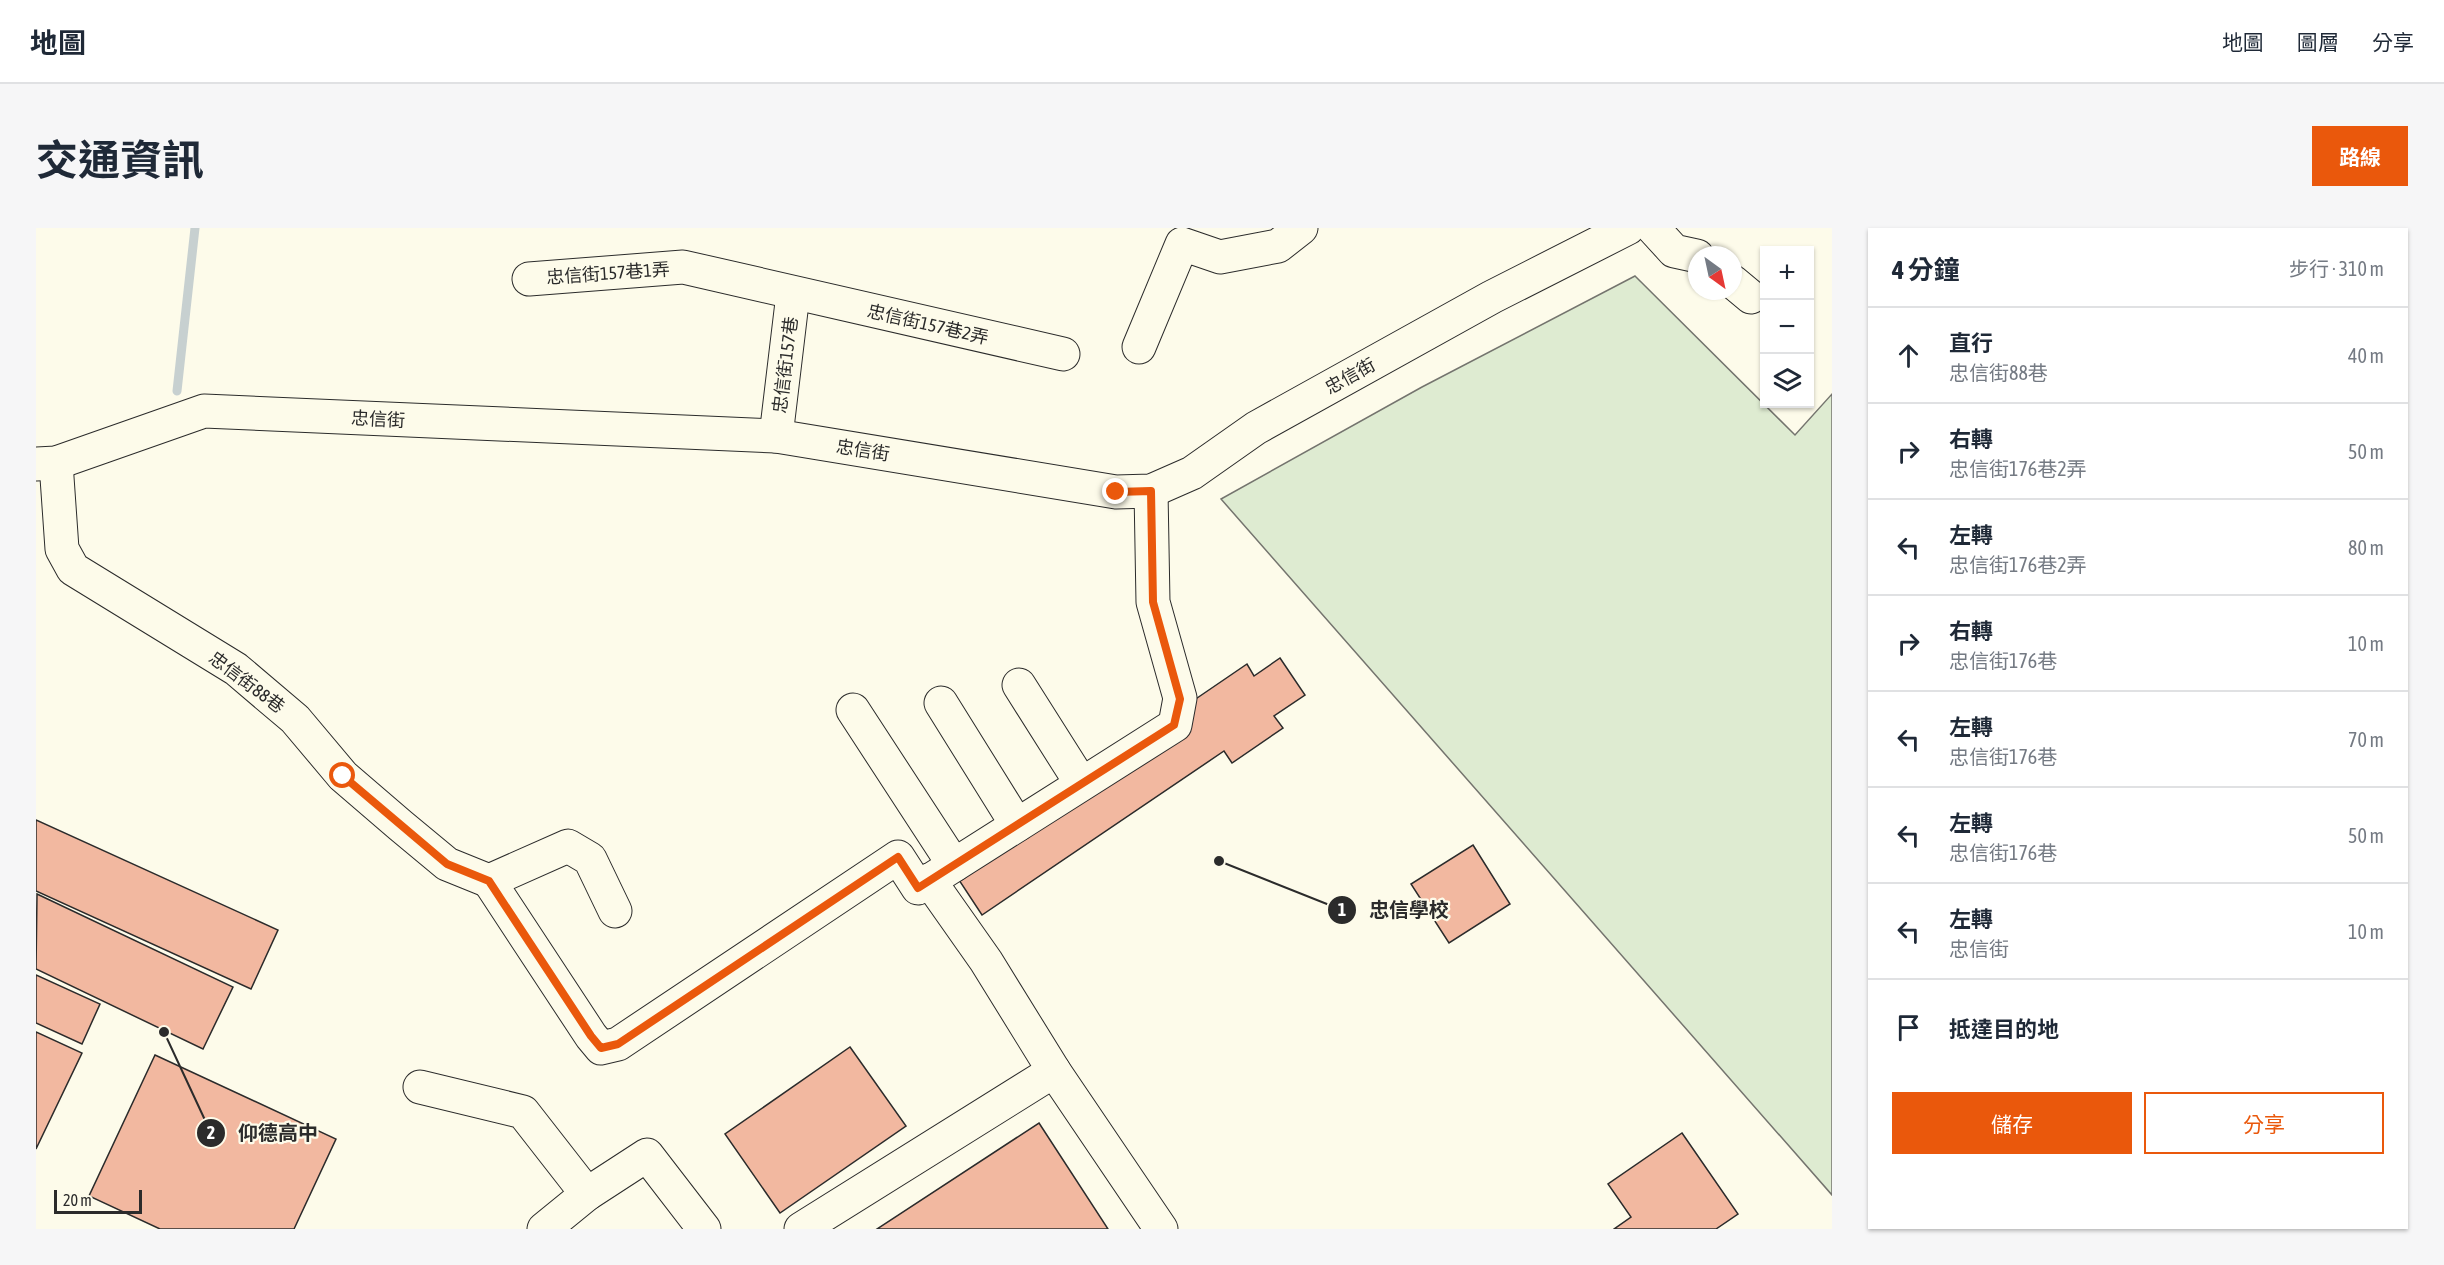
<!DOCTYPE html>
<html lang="zh-TW">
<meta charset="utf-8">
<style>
:root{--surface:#fff;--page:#f6f6f7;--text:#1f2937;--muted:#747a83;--line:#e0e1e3;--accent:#ea580c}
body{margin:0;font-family:"Asap Condensed","Noto Sans TC",sans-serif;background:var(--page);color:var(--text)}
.controls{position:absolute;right:18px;top:18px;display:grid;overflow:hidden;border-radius:0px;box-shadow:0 2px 4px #0004}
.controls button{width:54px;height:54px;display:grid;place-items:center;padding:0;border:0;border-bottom:2px solid var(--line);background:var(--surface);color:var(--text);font:30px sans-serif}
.compass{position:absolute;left:1652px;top:18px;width:54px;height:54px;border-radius:50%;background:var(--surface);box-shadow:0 2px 4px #0004;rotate:147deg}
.scale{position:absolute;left:18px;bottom:15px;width:88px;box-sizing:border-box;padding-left:6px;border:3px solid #2b2b2b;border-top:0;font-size:16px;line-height:21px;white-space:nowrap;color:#2b2b2b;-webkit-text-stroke:4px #fdfbea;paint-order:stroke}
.stop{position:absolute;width:18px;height:18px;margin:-14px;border:4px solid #ea580c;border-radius:50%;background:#fff}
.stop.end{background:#ea580c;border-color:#fff;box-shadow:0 2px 6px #0008}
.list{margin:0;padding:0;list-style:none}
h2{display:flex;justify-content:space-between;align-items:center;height:78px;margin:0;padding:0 24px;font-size:26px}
h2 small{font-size:20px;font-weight:400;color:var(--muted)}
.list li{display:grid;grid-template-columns:39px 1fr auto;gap:18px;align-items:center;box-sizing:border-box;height:96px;padding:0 24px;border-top:2px solid var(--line)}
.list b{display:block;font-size:22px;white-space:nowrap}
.list p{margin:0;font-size:20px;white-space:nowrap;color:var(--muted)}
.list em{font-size:20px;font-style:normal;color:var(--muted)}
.actions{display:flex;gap:12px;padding:18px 24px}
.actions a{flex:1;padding:14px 0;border:2px solid var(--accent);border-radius:0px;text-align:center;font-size:21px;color:var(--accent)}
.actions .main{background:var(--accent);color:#fff}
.icon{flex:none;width:33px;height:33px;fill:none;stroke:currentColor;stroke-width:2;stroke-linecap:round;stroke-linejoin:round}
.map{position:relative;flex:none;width:1796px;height:1001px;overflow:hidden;border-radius:0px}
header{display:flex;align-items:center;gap:36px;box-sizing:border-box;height:84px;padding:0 30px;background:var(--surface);border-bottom:2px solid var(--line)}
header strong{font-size:28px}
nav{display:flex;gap:33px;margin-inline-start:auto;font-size:21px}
.intro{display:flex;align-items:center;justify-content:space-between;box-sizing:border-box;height:144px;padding:0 36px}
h1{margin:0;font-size:42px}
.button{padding:15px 27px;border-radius:0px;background:var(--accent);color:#fff;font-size:21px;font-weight:700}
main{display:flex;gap:36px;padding:0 36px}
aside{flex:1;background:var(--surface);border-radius:0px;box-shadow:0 2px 4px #0004}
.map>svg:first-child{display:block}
</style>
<header>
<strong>地圖</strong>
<nav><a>地圖</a><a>圖層</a><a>分享</a></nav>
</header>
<div class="intro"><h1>交通資訊</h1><a class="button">路線</a></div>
<main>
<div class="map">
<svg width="1796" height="1001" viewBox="0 0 1796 1001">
<rect width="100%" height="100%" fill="#fdfbea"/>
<!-- green -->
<polygon fill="#deebd1" stroke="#74746e" stroke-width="1.5" points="1599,48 1759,207 1796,166 1796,967 1185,271 1386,159"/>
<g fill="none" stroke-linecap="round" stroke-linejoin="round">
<!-- stream -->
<polyline stroke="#c7d0d0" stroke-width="9" points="141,163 159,0"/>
</g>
<!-- building -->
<g fill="#f2b8a0" stroke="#2b2b2b" stroke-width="1.5">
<polygon points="1244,430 1269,467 1238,488 1247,500 1196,535 1188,523 946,687 921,649 1145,481 1211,436 1218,448"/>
<polygon points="0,592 242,702 215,761 0,663"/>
<polygon points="1437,617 1474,676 1413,715 1375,656"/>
<polygon points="1,666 197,759 167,821 0,741"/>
<polygon points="0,747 64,776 46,816 0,795"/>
<polygon points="0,804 46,825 0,921"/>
<polygon points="814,819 870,898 744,985 689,906"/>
<polygon points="119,827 300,911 258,1001 124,1001 53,968"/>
<polygon points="1003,895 1072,1001 841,1001"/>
<polygon points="1646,905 1702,986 1680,1001 1578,1001 1595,989 1572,956"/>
</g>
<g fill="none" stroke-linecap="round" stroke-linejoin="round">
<!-- minor casing -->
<g stroke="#2b2b2b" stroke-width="35">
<g id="minor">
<polyline points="1617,0 1638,23 1661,28"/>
<polyline points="493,51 647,39 1027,126"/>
<polyline points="1697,54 1715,69"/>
<polyline points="1103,119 1146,16 1184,29 1242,18 1265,0"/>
<polyline points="740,208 757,66"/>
<polyline points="20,235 26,321 37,341 200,441 259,491 307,548 364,597 411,636 453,653"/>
<polyline points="0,236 20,235 168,183 740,208 1080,264 1115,263 1156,245 1220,200 1456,69 1592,0"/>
<polyline points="983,457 1045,555"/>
<polyline points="905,475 981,597"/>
<polyline points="817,482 918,637"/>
<polyline points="893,652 950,733 1018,843 1125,1001"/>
<polyline points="453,653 555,808 565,820 582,816 862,629 882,660 1139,497 1144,470 1117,374 1115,263"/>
<polyline points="453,653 532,618 554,631 579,683"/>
<polyline points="384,859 487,884 551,966"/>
<polyline points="508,1001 551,966 611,927 668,1001"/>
<polyline points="765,1001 1018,843"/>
</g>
</g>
<!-- minor -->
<use href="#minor" stroke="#fdfbea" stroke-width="33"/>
</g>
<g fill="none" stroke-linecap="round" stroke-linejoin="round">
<!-- route -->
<polyline stroke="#ea580c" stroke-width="8" points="307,548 411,636 453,653 555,808 565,820 582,816 862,629 882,660 1138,497 1144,471 1117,374 1115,263 1080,264"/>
</g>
<g text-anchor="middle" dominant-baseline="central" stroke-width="4.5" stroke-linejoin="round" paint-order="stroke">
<!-- street labels -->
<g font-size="18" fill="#2b2b2b" stroke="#fdfbea">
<text transform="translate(572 45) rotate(-4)">忠信街157巷1弄</text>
<text transform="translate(892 96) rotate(13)">忠信街157巷2弄</text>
<text transform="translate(749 137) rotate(-83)">忠信街157巷</text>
<text transform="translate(1314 148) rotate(-29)">忠信街</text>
<text transform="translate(342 191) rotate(3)">忠信街</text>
<text transform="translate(827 222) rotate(9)">忠信街</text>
<text transform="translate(211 454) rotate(37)">忠信街88巷</text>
</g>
</g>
<!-- callouts -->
<path fill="none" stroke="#2b2b2b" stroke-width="2" d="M1183 633L1306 682M128 804L175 905"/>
<g fill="#2b2b2b" stroke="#fdfbea" stroke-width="2">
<circle cx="1183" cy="633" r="6"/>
<circle cx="128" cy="804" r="6"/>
<circle cx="1306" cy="682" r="15"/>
<circle cx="175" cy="905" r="15"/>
</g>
<g font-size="18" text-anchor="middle" font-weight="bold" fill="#fff">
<text x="1306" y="688">1</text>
<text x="175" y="911">2</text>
</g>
<g font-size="20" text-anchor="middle" font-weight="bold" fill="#2b2b2b" stroke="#fdfbea" stroke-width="4.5" stroke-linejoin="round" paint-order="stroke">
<text x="1373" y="689">忠信學校</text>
<text x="242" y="912">仰德高中</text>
</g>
</svg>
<div class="controls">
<button>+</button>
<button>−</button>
<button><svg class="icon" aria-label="layers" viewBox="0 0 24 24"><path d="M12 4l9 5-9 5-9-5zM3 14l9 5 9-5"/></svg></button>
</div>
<svg class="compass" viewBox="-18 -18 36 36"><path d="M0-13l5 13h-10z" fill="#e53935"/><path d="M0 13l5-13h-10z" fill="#747a83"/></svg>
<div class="scale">20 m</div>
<div class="stop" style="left:307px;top:548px"></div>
<div class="stop end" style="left:1080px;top:264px"></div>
</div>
<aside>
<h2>4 分鐘<small>步行 · 310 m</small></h2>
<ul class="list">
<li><svg class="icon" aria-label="ahead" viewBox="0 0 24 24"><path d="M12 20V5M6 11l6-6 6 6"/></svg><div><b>直行</b><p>忠信街88巷</p></div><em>40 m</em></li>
<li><svg class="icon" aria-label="right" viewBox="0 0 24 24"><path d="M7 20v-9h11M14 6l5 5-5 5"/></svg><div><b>右轉</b><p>忠信街176巷2弄</p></div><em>50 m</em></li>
<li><svg class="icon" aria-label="left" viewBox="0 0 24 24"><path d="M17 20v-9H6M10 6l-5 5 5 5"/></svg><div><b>左轉</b><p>忠信街176巷2弄</p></div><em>80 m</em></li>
<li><svg class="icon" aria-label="right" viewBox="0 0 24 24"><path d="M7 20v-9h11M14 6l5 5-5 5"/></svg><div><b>右轉</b><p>忠信街176巷</p></div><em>10 m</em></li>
<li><svg class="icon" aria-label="left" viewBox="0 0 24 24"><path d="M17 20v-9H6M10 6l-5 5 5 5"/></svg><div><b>左轉</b><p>忠信街176巷</p></div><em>70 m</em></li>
<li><svg class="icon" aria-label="left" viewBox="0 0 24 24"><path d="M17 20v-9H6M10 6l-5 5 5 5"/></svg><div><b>左轉</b><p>忠信街176巷</p></div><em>50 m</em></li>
<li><svg class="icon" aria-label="left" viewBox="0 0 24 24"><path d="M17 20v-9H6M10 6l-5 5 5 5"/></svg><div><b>左轉</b><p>忠信街</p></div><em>10 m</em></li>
<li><svg class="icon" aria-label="arrive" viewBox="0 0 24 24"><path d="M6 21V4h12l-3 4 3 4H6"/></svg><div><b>抵達目的地</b></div></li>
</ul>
<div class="actions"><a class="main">儲存</a><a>分享</a></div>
</aside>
</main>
